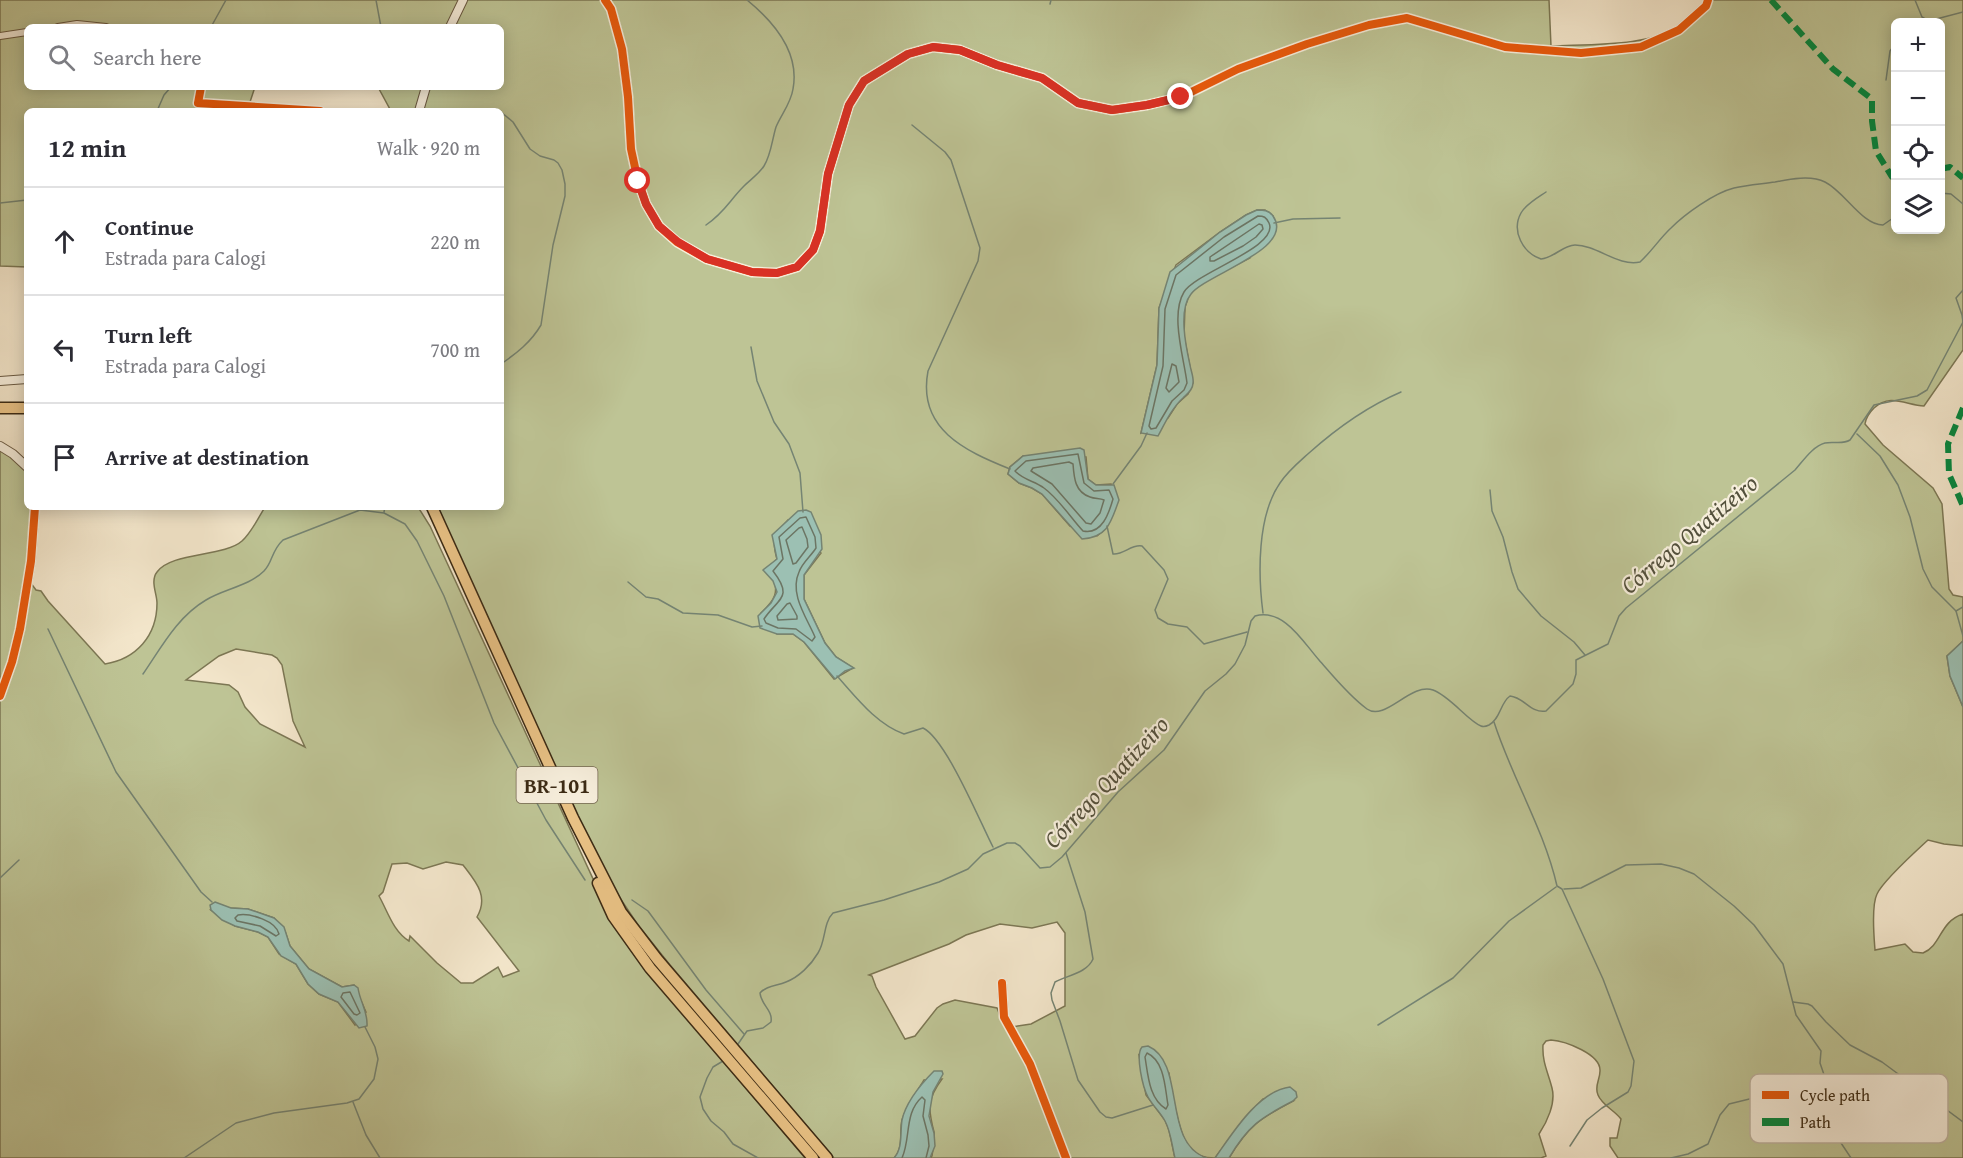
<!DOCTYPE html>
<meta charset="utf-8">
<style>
:root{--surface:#fff;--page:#f7f7f7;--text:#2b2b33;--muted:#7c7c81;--line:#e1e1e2}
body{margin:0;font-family:"Gentium Book Plus",serif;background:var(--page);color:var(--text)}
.controls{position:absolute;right:18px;top:18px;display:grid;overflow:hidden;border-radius:9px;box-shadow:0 3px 15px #0003}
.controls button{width:54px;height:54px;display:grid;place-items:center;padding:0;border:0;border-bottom:2px solid var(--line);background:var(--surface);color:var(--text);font:30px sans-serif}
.stop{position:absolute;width:18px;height:18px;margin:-14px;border:4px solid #d93025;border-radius:50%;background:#fff}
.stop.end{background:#d93025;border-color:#fff;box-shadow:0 2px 6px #0008}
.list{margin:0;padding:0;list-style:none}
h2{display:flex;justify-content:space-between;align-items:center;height:78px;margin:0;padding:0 24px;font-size:26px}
h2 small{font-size:20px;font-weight:400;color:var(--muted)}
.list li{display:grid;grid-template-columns:39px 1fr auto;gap:18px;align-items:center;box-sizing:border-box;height:108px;padding:0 24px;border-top:2px solid var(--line)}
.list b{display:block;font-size:22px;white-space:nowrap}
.list p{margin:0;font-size:20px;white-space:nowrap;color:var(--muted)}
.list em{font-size:20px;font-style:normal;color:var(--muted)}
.icon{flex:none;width:33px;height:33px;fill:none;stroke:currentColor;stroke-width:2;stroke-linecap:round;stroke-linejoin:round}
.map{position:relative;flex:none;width:1963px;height:1158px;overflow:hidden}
.search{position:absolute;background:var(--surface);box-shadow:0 3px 15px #0003;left:24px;top:24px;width:480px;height:66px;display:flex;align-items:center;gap:15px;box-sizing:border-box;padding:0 21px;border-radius:9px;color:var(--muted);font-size:22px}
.panel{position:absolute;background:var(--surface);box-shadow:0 3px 15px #0003;left:24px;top:108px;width:480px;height:402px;border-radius:9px}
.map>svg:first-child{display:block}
</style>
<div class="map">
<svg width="1963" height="1158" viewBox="0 0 1963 1158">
<rect width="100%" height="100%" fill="#f3e6cb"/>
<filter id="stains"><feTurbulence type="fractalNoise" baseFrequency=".00333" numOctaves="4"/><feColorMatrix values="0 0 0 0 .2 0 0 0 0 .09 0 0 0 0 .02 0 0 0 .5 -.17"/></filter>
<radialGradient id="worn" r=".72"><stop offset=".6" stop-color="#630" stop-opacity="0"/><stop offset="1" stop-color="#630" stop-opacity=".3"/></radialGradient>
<!-- green -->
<g fill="#bec495" stroke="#7c7754" stroke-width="1.5" fill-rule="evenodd">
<path d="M0 0H1549L1551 46C1591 44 1650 47 1685 24 1693 18 1701 7 1708 0H1963V350L1924 406C1906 405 1890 393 1874 408 1869 413 1866 417 1865 424L1883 445 1933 488 1942 504 1949 589 1953 595 1963 597V641L1947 656 1950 676 1963 707V846L1944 844 1928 840C1916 851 1883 881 1877 894 1871 906 1874 937 1875 950L1905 944 1913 952 1923 953C1942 945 1939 922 1963 914V1158H1618L1610 1146V1138H1617L1621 1119C1614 1110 1602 1105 1598 1095 1594 1086 1600 1080 1600 1071 1601 1054 1565 1041 1551 1040L1546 1041 1543 1045C1542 1062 1548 1072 1552 1088 1556 1103 1547 1122 1539 1134L1546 1156 1541 1158H1229C1248 1126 1260 1118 1293 1101L1263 1099 1244 1119 1215 1158C1205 1158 1196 1156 1189 1148 1179 1134 1171 1090 1169 1073L1139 1055 1146 1095 1165 1120 1169 1130 1175 1158H930L932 1156C933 1148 935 1139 934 1132 928 1109 927 1099 942 1079L924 1080C917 1092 906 1106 902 1120 899 1132 904 1148 894 1158H834L670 965 638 925 606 877 555 768 437 507H501V111H391L378 87H501V27H27V87H255L247 111H27V267L0 266ZM1896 22H1940V230H1896ZM1257 210H1265L1273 216 1250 258 1201 283 1189 295 1185 307 1184 336 1193 383 1188 394 1177 404 1168 418 1141 433 1157 365 1159 308 1176 265 1220 232 1246 215ZM1023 456 1086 457 1088 479 1096 485 1111 484C1112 506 1117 522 1097 536L1070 526 1042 494 1032 488 1019 483 1008 474 1010 467ZM788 520 821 553 804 575V599L825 643 836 657 853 668 834 679 804 642 793 634H777L761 613C784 592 773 588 774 562L777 559C771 539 775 534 788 520ZM1057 922 1065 933V1006L1031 1024 1005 1028 997 1008 955 1000 943 1004 937 1008 915 1036 905 1039 876 987 872 976 869 975 949 944 966 935 1000 924 1032 928Z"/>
<path d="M0 445 27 463V507H37L30 582 36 590 41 591 48 601 105 664C136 659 157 636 157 603 157 594 150 581 157 572 171 552 224 557 242 541 251 533 259 517 265 507H418L430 526 613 922 668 996 805 1158H0ZM236 649 272 655 277 658 282 665 293 721 305 747 260 724 245 707 238 692 229 685 186 680 219 656ZM446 862 463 865C476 882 489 896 477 917L519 971 503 977 498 967 473 983H461L437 963 410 936 409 941C393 931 388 912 379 896L383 892 392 864 407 863 423 869ZM230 908 248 909 274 918 285 931 290 946 309 969 342 987 354 985 366 1012 355 1025 338 1002 319 994 308 984 296 964 279 954 268 937 258 932 235 926 211 910Z"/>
</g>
<!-- water -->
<g fill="#9cc0b3" stroke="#758473" stroke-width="1.5">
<path d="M1257 210C1263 210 1269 210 1273 216 1296 249 1206 274 1191 294 1178 310 1186 347 1190 365 1191 371 1194 378 1193 383 1193 390 1187 394 1183 398 1172 408 1165 423 1158 436L1141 433 1157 365 1159 308 1170 272 1220 232 1246 215Z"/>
<path d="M1080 448 1084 450 1088 479 1096 485H1114L1119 500C1111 522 1108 537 1082 539L1042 494 1032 488 1019 483 1008 474 1010 467 1023 456Z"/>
<polygon points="806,510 811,512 821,535 822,549 804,575 804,599 825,643 836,657 854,668 845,671 835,679 804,642 793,634 777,634 760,628 758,616 771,603 777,592 773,581 763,570 777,559 772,535 798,511"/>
<polygon points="1963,641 1963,707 1950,676 1947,656"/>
<path d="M215 902 231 908 248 909 274 918 284 927 290 946 309 969 342 987 354 985 358 988C360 1002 368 1011 367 1026L359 1028 338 1002 319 994 308 984 296 964 281 956 268 937 258 932 235 926 222 920 211 910 210 905Z"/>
<path d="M1148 1046C1187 1063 1161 1143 1207 1158H1175C1172 1146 1171 1132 1165 1121 1160 1112 1153 1106 1148 1097 1143 1088 1135 1055 1142 1047Z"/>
<path d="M934 1071H942L943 1074 933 1092 929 1116 934 1133 935 1146 930 1158H894C903 1148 900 1133 902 1120 906 1102 922 1083 934 1071Z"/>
<path d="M1290 1087 1296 1092 1297 1097 1293 1101C1260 1118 1248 1126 1229 1158H1215C1232 1134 1258 1091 1290 1087Z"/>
</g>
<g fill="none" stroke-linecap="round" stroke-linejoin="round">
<!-- shore -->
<g stroke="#6c7564" stroke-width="1.5">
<path d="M1258 216C1264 216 1266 217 1269 223 1280 247 1196 272 1184 292 1170 315 1184 358 1187 383L1184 390 1172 401 1156 428 1151 429 1149 426 1163 366 1165 309 1176 275 1224 237Z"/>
<polygon points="1259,224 1262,225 1263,229 1256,237 1243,246 1214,261 1210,261 1210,257"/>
<polygon points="1172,364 1176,366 1179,382 1169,392 1166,388"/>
<path d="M1078 454 1084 483 1094 491 1109 490 1113 499C1109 513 1102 535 1083 531 1070 517 1059 499 1044 488 1035 481 1023 480 1015 471L1026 461Z"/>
<path d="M1069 462 1073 464C1074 478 1075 492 1090 497 1095 499 1100 498 1104 500L1100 513 1091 524 1086 523 1052 484 1031 471 1033 468Z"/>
<path d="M806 517 815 537 816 548C811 556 802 563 799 572 789 594 807 618 815 637L812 641 796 629 778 628 766 623 764 619C778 598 794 598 773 571L783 559 779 537 800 518Z"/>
<polygon points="802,527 807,539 808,547 796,563 793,564 786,540 799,528"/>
<polygon points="790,603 797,616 797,619 778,620 777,616 787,604"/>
<path d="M238 915C251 913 276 921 279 934L276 936 260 926 237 921 235 918Z"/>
<polygon points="350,992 360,1013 357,1015 354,1014 341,997 343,993"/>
<path d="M1147 1053C1165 1061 1165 1089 1168 1105L1166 1109C1149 1099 1148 1075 1145 1057Z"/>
<path d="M902 1158C911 1138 904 1113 922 1097L925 1100 923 1116 928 1135 929 1146 926 1158"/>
</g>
<!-- stream -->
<g stroke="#758473" stroke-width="1.5">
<polyline points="376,0 381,27"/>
<polyline points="1915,0 1922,17 1927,20"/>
<polyline points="1050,4 1051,0"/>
<polyline points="1925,22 1963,12"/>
<polyline points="211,27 226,0"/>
<polyline points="1886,80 1890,51 1896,43"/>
<polyline points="496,109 499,111"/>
<polyline points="157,111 164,95 171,87"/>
<path d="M501 112 513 122 530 149 540 156 554 160 558 163 562 170 565 184V196L553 245 541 325C531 342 517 353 501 364"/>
<path d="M912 125 945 152 951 160 980 248 978 261 928 371C917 429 965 451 1010 469"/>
<path d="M1546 192C1537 198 1526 204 1521 213 1511 231 1523 253 1541 259 1554 258 1563 245 1575 245 1597 245 1618 267 1640 262 1652 251 1660 238 1671 228 1685 214 1714 193 1734 188 1747 185 1761 184 1775 182 1790 179 1811 175 1825 182 1845 192 1862 225 1883 225L1896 216"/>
<polyline points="1940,193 1951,194 1963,204"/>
<polyline points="0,203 27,200"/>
<polyline points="1274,223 1293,219 1340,218"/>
<path d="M706 225C725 212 729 201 744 186 750 180 759 174 764 166 771 155 772 140 776 127 781 115 791 103 793 89 800 52 774 22 747 0"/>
<polyline points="751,347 757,381 774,422 789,444 800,473 803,512"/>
<polyline points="1857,434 1880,456 1898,485 1910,517 1923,569 1932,587 1956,611 1963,636"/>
<polyline points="1113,484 1141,446 1147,433"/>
<polyline points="1490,490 1492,511 1503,537 1512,572 1518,589 1541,616 1574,642 1585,655"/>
<polyline points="384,512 385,507"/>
<path d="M1107 526 1113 554C1124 555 1131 544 1142 546L1164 570 1168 579 1155 610 1158 618 1168 624 1187 627 1204 644 1247 632"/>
<polyline points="628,582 646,597 658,599 683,613 718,615 752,627 762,626"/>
<polyline points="1956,611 1963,607"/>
<path d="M1263 613C1258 575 1257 516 1280 483 1288 471 1299 462 1309 453 1337 428 1366 407 1401 392"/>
<polyline points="48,629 116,772 201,892 212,902"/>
<path d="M143 674C161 648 177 617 206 600 224 589 249 586 264 571 273 562 271 551 283 540L360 510 384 513 405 524 417 541 444 596 494 723 546 820 585 880"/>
<path d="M837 676C856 697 876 724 904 734L923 728C946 739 980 822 993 847"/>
<path d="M1494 722C1512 778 1544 829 1557 886L1562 889 1603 979 1634 1061 1631 1086 1628 1092 1602 1108 1587 1120 1570 1146"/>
<path d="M1066 853 1085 912 1093 959C1087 973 1068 975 1055 982L1051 993 1052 1000 1060 1021 1078 1080 1100 1112 1106 1117 1112 1118 1153 1105"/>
<polyline points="0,878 19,860"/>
<polyline points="1564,889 1581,888 1626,865 1661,864 1679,868 1694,874 1734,906 1754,925 1783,964 1796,1015 1821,1051 1820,1063 1830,1092 1833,1131 1851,1158"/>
<polyline points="632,900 648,911 706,990 744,1034"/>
<polyline points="1793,1002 1808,1004 1812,1006 1826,1022 1850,1045 1882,1062 1963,1122"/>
<polyline points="1378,1025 1453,978 1509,921 1556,887"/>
<path d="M738 1044 747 1031 763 1028 771 1022C773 1010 761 1005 760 993 767 985 777 986 786 982 799 977 811 965 818 953 826 941 823 923 833 913L884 900 939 882 968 869 983 854 1007 843H1015L1020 846 1040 868 1050 867 1062 857 1118 792 1164 750 1205 691 1226 674 1235 664 1245 645 1251 621 1255 616C1284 608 1303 642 1319 660 1333 676 1349 696 1367 709 1385 722 1411 682 1433 690 1450 696 1468 721 1481 726 1483 727 1487 726 1489 725 1501 718 1500 703 1510 696 1524 697 1531 714 1546 711L1573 684 1576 674V660L1608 644 1619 616 1626 608 1795 470C1803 461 1813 446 1825 443 1834 441 1842 445 1850 440L1874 405 1917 396 1927 390 1963 322 1962 315 1956 298 1963 290"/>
<polyline points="723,1061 713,1067 707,1078 700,1097 703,1109 711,1121 724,1132 733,1144 758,1158"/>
<polyline points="353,1102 366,1135 380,1158"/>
<polyline points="184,1158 236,1123 274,1113 347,1103 359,1099 374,1079 378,1059 375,1047 365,1027"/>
<polyline points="1671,1158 1688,1154 1708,1144 1720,1115 1729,1104 1782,1091 1824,1075"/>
</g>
<!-- minor casing -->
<g stroke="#695942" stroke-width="8">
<g id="minor">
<polyline points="58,27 77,24 106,27"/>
<polyline points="0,36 27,32"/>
<polyline points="201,87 198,103 320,111"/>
</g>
</g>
<!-- tertiary casing -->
<g stroke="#695942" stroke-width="10">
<g id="tertiary">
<polyline points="605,0 611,9 622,49 628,97 631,149 638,181 646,204 659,226 677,242 707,259 752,272 777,273 797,267 813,250 820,231 828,174 849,105 864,81 908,54 933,47 960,50 997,65 1042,78 1078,103 1112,110 1147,105 1181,97 1238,69 1307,44 1369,25 1407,18 1505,47 1581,53 1641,47 1679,30 1706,6 1708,0"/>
<polyline points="450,27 463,0"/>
<polyline points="419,111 426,87"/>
<polyline points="0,381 27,379"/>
<polyline points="0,446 13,454 27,467"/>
<polyline points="0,696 12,662 20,629 31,561 35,507"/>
<polyline points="1002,983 1004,1017 1030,1064 1066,1158"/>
</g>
</g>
<!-- motorway casing -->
<g stroke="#3b2a14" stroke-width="13">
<g id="motorway">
<polyline points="0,408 27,408"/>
<polyline points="432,507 573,818 621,912 657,959 827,1158"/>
<polyline points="598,883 613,916 650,968 813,1158"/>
</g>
</g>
<!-- minor -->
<use href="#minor" stroke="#f7efdd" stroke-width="6"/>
<!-- tertiary -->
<use href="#tertiary" stroke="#f7efdd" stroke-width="8"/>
<!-- motorway -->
<use href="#motorway" stroke="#eac386" stroke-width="10"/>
<!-- quiet -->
<g stroke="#00873e" stroke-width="6" stroke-dasharray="12 6" stroke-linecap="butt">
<polyline points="1771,0 1833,69 1872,99 1872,121 1876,151 1892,177 1896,178"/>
<polyline points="1940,169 1950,167 1963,178"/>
<polyline points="1963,408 1948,444 1949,474 1963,506"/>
</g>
<!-- cycleway casing -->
<g stroke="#f7efdd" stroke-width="11">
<g id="cycleway">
<polyline points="605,0 611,9 622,49 628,97 631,149 638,181 646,204 659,226 677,242 707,259 752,272 777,273 797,267 813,250 820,231 828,174 849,105 864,81 908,54 933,47 960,50 997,65 1042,78 1078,103 1112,110 1147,105 1181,97 1238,69 1307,44 1369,25 1407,18 1505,47 1581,53 1641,47 1679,30 1706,6 1708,0"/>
<polyline points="201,87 198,103 320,111"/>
<polyline points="0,696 12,662 20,629 31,561 35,507"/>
<polyline points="1002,983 1004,1017 1030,1064 1066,1158"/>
</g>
</g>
<!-- cycleway -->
<use href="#cycleway" stroke="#e8590c" stroke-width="8"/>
</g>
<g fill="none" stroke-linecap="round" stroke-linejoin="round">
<!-- route -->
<polyline stroke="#d93025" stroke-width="8" points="638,181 646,204 659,226 678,242 707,259 752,272 777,273 797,267 813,250 820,231 828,174 849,105 864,81 908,54 933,47 960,50 997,65 1042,78 1078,103 1112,110 1147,105 1181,97"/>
</g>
<g text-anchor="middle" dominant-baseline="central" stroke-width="4.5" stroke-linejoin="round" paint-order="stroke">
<!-- shield labels -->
<rect fill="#f7efdd" stroke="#736550" stroke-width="1.5" x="516.5" y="767" width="81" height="36" rx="4.5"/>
<g font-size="21" font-weight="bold" fill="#3b2a14">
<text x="557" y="785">BR-101</text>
</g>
<!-- water labels -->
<g font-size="24" font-style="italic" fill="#53503c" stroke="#f7efdd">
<text transform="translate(1689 534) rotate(-40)">Córrego Quatizeiro</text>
<text transform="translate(1106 782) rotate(-47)">Córrego Quatizeiro</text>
</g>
</g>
<!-- legend -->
<rect x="1750" y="1074" width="198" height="69" rx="9" fill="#f7efdd" stroke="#bfb4a1" stroke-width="1.5"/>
<rect x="1762" y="1091" width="27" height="8" fill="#e8590c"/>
<rect x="1762" y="1118" width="27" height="8" fill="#00873e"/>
<g font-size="16" fill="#3b2a14">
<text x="1800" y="1101">Cycle path</text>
<text x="1800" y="1128">Path</text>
</g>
<rect width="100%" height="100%" filter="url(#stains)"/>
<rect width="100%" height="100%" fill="url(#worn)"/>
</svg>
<div class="controls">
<button>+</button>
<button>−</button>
<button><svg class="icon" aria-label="locate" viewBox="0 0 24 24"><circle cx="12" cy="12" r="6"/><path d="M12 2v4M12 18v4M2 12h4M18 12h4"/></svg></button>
<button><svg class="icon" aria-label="layers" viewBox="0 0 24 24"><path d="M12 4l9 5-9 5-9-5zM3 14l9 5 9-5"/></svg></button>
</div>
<div class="stop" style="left:638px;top:181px"></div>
<div class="stop end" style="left:1181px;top:97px"></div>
<div class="search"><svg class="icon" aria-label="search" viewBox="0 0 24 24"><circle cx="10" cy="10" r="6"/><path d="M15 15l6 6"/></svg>Search here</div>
<section class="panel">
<h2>12 min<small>Walk · 920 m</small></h2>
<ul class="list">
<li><svg class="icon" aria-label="ahead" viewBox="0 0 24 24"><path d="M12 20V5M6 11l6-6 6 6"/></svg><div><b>Continue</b><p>Estrada para Calogi</p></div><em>220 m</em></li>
<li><svg class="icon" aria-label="left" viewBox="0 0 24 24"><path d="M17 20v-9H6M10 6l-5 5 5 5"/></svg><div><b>Turn left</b><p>Estrada para Calogi</p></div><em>700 m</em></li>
<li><svg class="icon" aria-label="arrive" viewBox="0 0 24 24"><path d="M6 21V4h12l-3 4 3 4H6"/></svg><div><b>Arrive at destination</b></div></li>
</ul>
</section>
</div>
